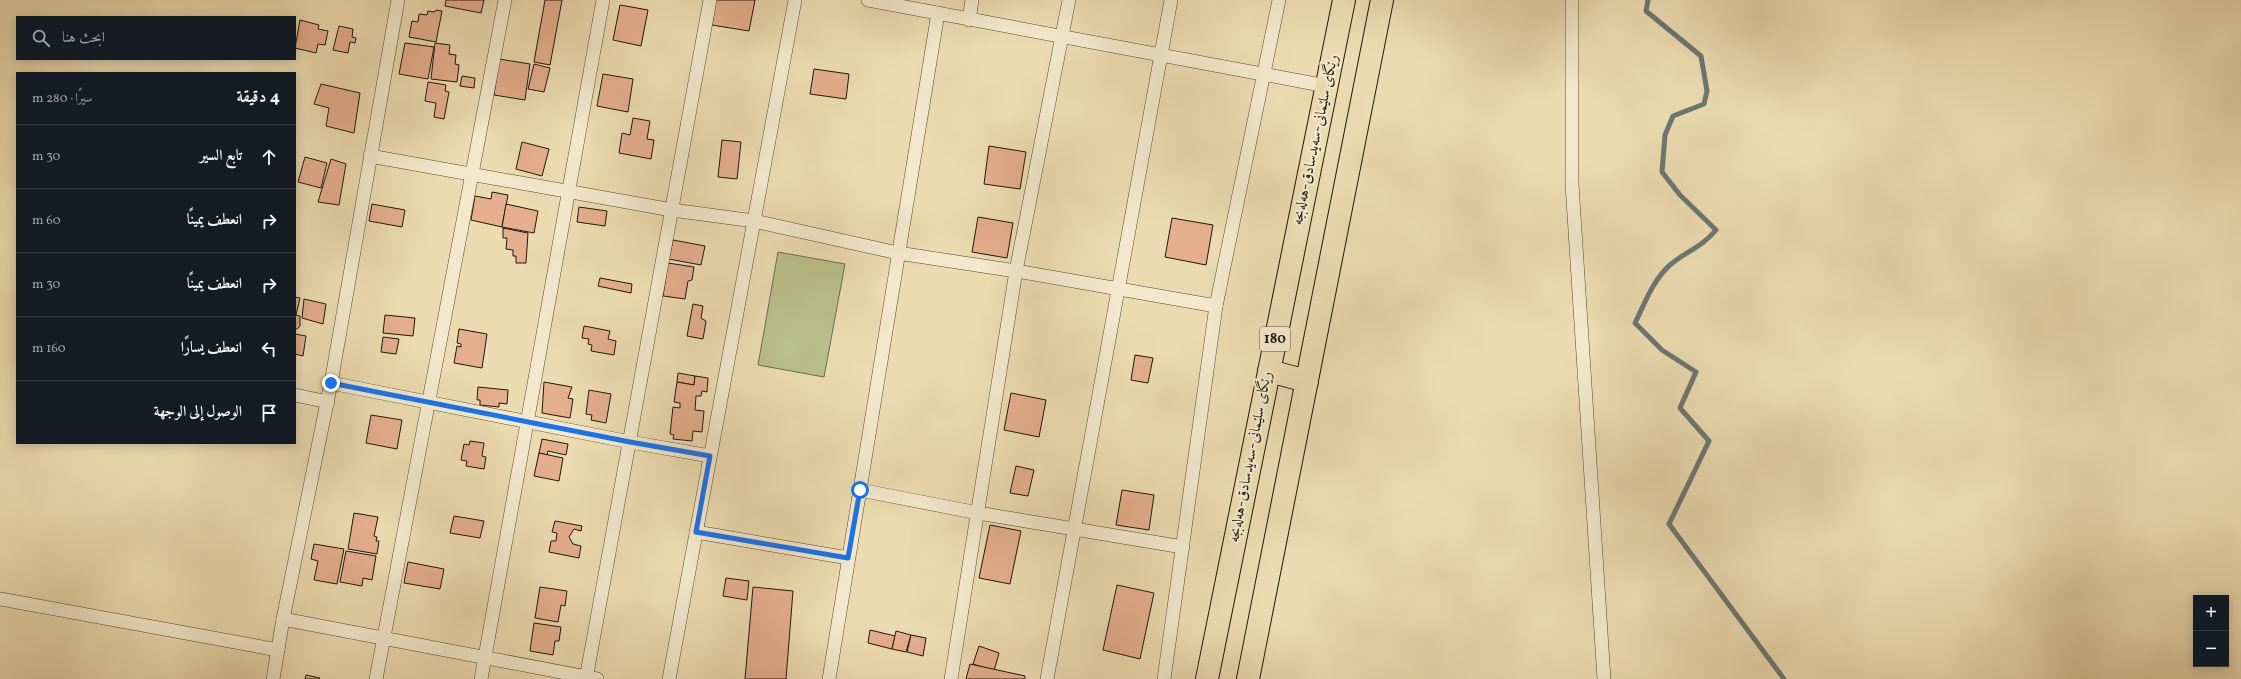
<!DOCTYPE html>
<html lang="ar">
<meta charset="utf-8">
<style>
:root{--surface:#171b24;--page:#242831;--text:#f1f3f6;--muted:#9ea1a6;--line:#363941}
body{margin:0;font-family:Vollkorn,Amiri,serif;background:var(--page);color:var(--text);direction:rtl}
.controls{position:absolute;right:12px;bottom:12px;display:grid;overflow:hidden;border-radius:0px;box-shadow:0 2px 10px #0003}
.controls button{width:36px;height:36px;display:grid;place-items:center;padding:0;border:0;border-bottom:1px solid var(--line);background:var(--surface);color:var(--text);font:20px sans-serif}
.stop{position:absolute;width:12px;height:12px;margin:-9px;border:3px solid #1a73e8;border-radius:50%;background:#fff}
.stop.end{background:#1a73e8;border-color:#fff;box-shadow:0 1px 4px #0008}
.list{margin:0;padding:0;list-style:none}
h2{display:flex;justify-content:space-between;align-items:center;height:52px;margin:0;padding:0 16px;font-size:17px}
h2 small{font-size:13px;font-weight:400;color:var(--muted)}
.list li{display:grid;grid-template-columns:26px 1fr auto;gap:12px;align-items:center;box-sizing:border-box;height:64px;padding:0 16px;border-top:1px solid var(--line)}
.list b{display:block;font-size:15px;white-space:nowrap}
.list em{font-size:13px;font-style:normal;color:var(--muted)}
.icon{flex:none;width:22px;height:22px;fill:none;stroke:currentColor;stroke-width:2;stroke-linecap:round;stroke-linejoin:round}
.map{position:relative;flex:none;width:2241px;height:679px;overflow:hidden;direction:ltr}
.search{position:absolute;background:var(--surface);box-shadow:0 2px 10px #0003;left:16px;top:16px;width:280px;height:44px;display:flex;align-items:center;gap:10px;box-sizing:border-box;padding:0 14px;border-radius:0px;color:var(--muted);font-size:15px}
.panel{position:absolute;background:var(--surface);box-shadow:0 2px 10px #0003;left:16px;top:72px;width:280px;height:372px;border-radius:0px;direction:rtl}
.map>svg:first-child{display:block}
</style>
<div class="map">
<svg width="2241" height="679" viewBox="0 0 2241 679">
<rect width="100%" height="100%" fill="#ecdbb0"/>
<filter id="stains"><feTurbulence type="fractalNoise" baseFrequency=".005" numOctaves="4"/><feColorMatrix values="0 0 0 0 .2 0 0 0 0 .09 0 0 0 0 .02 0 0 0 .5 -.17"/></filter>
<radialGradient id="worn" r=".72"><stop offset=".6" stop-color="#630" stop-opacity="0"/><stop offset="1" stop-color="#630" stop-opacity=".3"/></radialGradient>
<!-- green -->
<polygon fill="#b8c08b" stroke="#6c6b4c" points="778,252 845,264 824,377 758,365"/>
<g fill="none" stroke-linecap="round" stroke-linejoin="round">
<!-- stream -->
<path stroke="#6b7773" stroke-width="5" d="M1648 0 1646 11 1701 56 1707 91 1704 104 1673 116 1665 135 1662 172 1680 195 1716 230C1701 248 1686 251 1670 265 1653 280 1645 303 1635 323L1662 350 1696 372 1680 408 1709 441 1669 524 1784 679"/>
</g>
<!-- building -->
<g fill="#e5ae8d" stroke="#1f160d">
<polygon points="446,0 484,0 481,13 445,6"/>
<polygon points="545,0 562,0 550,65 534,62"/>
<polygon points="716,0 755,0 749,31 712,25"/>
<polygon points="620,5 648,10 641,46 613,40"/>
<polygon points="436,10 442,11 436,42 409,37 412,21 418,22 419,14 427,15 428,11 435,12"/>
<polygon points="300,20 319,25 318,29 328,31 325,45 318,44 316,53 295,48"/>
<polygon points="339,26 353,29 352,37 356,38 355,43 350,42 348,53 333,50"/>
<polygon points="405,43 434,47 428,79 399,74"/>
<polygon points="435,43 450,45 449,54 456,55 455,64 459,65 457,82 431,79"/>
<polygon points="499,59 530,64 525,100 494,95"/>
<polygon points="534,64 550,68 544,92 528,89"/>
<polygon points="814,69 849,74 846,99 810,94"/>
<polygon points="603,74 633,79 628,112 597,106"/>
<polygon points="462,76 475,78 474,88 460,86"/>
<polygon points="428,82 446,85 445,91 449,92 444,119 434,117 436,103 425,101"/>
<polygon points="321,84 360,93 354,133 326,126 329,108 314,104"/>
<polygon points="633,118 650,121 647,139 654,140 651,159 619,153 622,133 630,135"/>
<polygon points="722,140 741,142 737,179 718,177"/>
<polygon points="522,142 549,149 542,176 516,169"/>
<polygon points="989,146 1026,152 1020,189 984,184"/>
<polygon points="305,157 327,163 321,188 298,182"/>
<polygon points="331,159 346,164 339,205 318,202"/>
<polygon points="492,192 508,195 502,227 471,220 475,196 491,199"/>
<polygon points="372,204 405,210 402,227 369,221"/>
<polygon points="506,204 538,211 534,233 502,227"/>
<polygon points="579,207 607,211 605,226 577,222"/>
<polygon points="978,217 1013,223 1007,258 972,252"/>
<polygon points="1172,218 1213,225 1206,265 1165,257"/>
<polygon points="503,228 528,233 526,263 516,263 516,256 513,256 513,250 506,249 507,238 503,238"/>
<polygon points="673,240 705,246 701,265 669,259"/>
<polygon points="668,263 694,267 692,280 688,281 685,299 663,296"/>
<polygon points="600,278 632,284 631,293 598,286"/>
<polygon points="295,297 300,298 296,315 300,316 300,326 297,329 295,329"/>
<polygon points="304,299 326,304 323,324 302,318"/>
<polygon points="693,304 703,306 701,318 706,321 703,339 687,336"/>
<polygon points="385,315 415,318 413,336 383,333"/>
<polygon points="584,326 610,331 608,339 616,341 614,355 591,351 592,345 588,344 589,339 582,338"/>
<polygon points="459,329 487,334 482,368 454,363 457,346 461,347 461,344 457,343"/>
<polygon points="295,334 306,336 303,356 295,354"/>
<polygon points="383,337 399,339 396,354 381,352"/>
<polygon points="1135,355 1153,358 1148,383 1131,380"/>
<polygon points="678,373 695,376 694,385 677,382"/>
<polygon points="695,376 708,378 707,392 702,391 701,396 696,396 695,410 704,411 702,432 693,431 692,441 673,439 674,435 670,434 673,407 680,408 680,403 674,402 677,382 694,385"/>
<polygon points="544,382 572,387 568,398 573,399 570,418 542,413"/>
<polygon points="478,387 508,390 507,404 499,403 499,407 480,405 480,400 477,400"/>
<polygon points="589,390 611,394 606,423 591,420 592,415 586,414"/>
<polygon points="1011,393 1046,400 1039,437 1004,430"/>
<polygon points="371,415 402,420 397,449 366,443"/>
<polygon points="542,439 568,444 566,455 548,451 547,455 539,453"/>
<polygon points="470,441 484,443 482,456 486,457 484,469 466,466 467,461 461,460 464,444 469,445"/>
<polygon points="539,453 563,458 559,481 534,476"/>
<polygon points="1016,466 1034,470 1028,496 1010,493"/>
<polygon points="1122,490 1154,495 1149,530 1116,525"/>
<polygon points="354,513 378,517 374,536 377,537 376,541 379,541 377,554 348,549"/>
<polygon points="454,516 484,521 480,538 450,533"/>
<polygon points="555,521 582,526 581,531 574,529 569,537 573,544 581,546 579,558 549,552 551,541 556,541 557,533 552,532"/>
<polygon points="990,525 1021,531 1010,584 979,578"/>
<polygon points="314,544 344,549 337,584 314,580 318,561 311,559"/>
<polygon points="346,551 376,556 372,580 363,578 362,586 340,582"/>
<polygon points="408,562 444,569 440,589 404,583"/>
<polygon points="726,578 749,581 747,600 723,596"/>
<polygon points="1117,585 1154,593 1140,659 1103,650"/>
<polygon points="540,587 567,591 565,606 561,605 558,622 535,618"/>
<polygon points="753,587 793,591 786,679 745,679"/>
<polygon points="534,623 561,627 559,641 555,641 553,655 530,651"/>
<polygon points="870,630 895,636 892,649 868,643"/>
<polygon points="896,631 911,635 906,652 892,649"/>
<polygon points="911,635 926,638 923,656 907,652"/>
<polygon points="979,646 999,653 994,671 973,664"/>
<polygon points="970,664 1025,676 1025,679 966,679"/>
<polygon points="306,675 320,678 319,679 305,679"/>
</g>
<g fill="none" stroke-linecap="round" stroke-linejoin="round">
<!-- street casing -->
<g stroke="#524736" stroke-width="14">
<g id="street">
<polyline points="868,0 1326,86"/>
<polyline points="1572,0 1572,184 1604,679"/>
<polyline points="969,20 972,0"/>
<polyline points="370,156 672,210 754,221 898,253 1016,271 1216,306"/>
<polyline points="331,383 630,442 710,456"/>
<polyline points="295,395 328,402"/>
<polyline points="860,490 978,513 1183,547"/>
<polyline points="696,532 848,558"/>
<polyline points="0,599 278,650"/>
<polyline points="283,619 597,679"/>
<polyline points="273,679 283,619 331,383 398,0"/>
<polyline points="376,679 505,0"/>
<polyline points="481,679 603,0"/>
<polyline points="586,679 710,0"/>
<polyline points="669,679 795,0"/>
<polyline points="829,679 938,13"/>
<polyline points="951,679 1016,271 1069,0"/>
<polyline points="1047,679 1171,0"/>
<polyline points="1164,679 1216,306 1279,0"/>
</g>
</g>
<!-- highway casing -->
<g stroke="#1f160d" stroke-width="24">
<g id="highway">
<polyline points="1269,371 1307,381"/>
<polyline points="1207,679 1344,0"/>
<polyline points="1248,679 1382,0"/>
</g>
</g>
<!-- street -->
<use href="#street" stroke="#f3e8cc" stroke-width="13"/>
<!-- highway -->
<use href="#highway" stroke="#ecdbb0" stroke-width="22"/>
</g>
<g fill="none" stroke-linecap="round" stroke-linejoin="round">
<!-- route -->
<polyline stroke="#1a73e8" stroke-width="5" points="331,383 630,442 710,456 696,532 848,558 860,490"/>
</g>
<g text-anchor="middle" dominant-baseline="central" stroke-width="4" stroke-linejoin="round" paint-order="stroke">
<!-- shield labels -->
<rect fill="#f3e8cc" stroke="#5f5546" stroke-width="1" x="1260" y="327" width="30" height="24" rx="3"/>
<g font-size="14" font-weight="bold" fill="#1f160d">
<text x="1275" y="339">180</text>
</g>
<!-- street labels -->
<g font-size="15" fill="#1f160d" stroke="#f3e8cc">
<text transform="translate(1316 140) rotate(-78)">رێگای سلێمانی-سەیدسادق-هەلەبجە</text>
<text transform="translate(1251 457) rotate(-79)">رێگای سلێمانی-سەیدسادق-هەلەبجە</text>
</g>
</g>
<rect width="100%" height="100%" filter="url(#stains)"/>
<rect width="100%" height="100%" fill="url(#worn)"/>
</svg>
<div class="controls">
<button>+</button>
<button>−</button>
</div>
<div class="stop" style="left:860px;top:490px"></div>
<div class="stop end" style="left:331px;top:383px"></div>
<div class="search"><svg class="icon" aria-label="search" viewBox="0 0 24 24"><circle cx="10" cy="10" r="6"/><path d="M15 15l6 6"/></svg>ابحث هنا</div>
<section class="panel">
<h2>4 دقيقة<small>سيرًا · 280 m</small></h2>
<ul class="list">
<li><svg class="icon" aria-label="ahead" viewBox="0 0 24 24"><path d="M12 20V5M6 11l6-6 6 6"/></svg><div><b>تابع السير</b></div><em>30 m</em></li>
<li><svg class="icon" aria-label="right" viewBox="0 0 24 24"><path d="M7 20v-9h11M14 6l5 5-5 5"/></svg><div><b>انعطف يمينًا</b></div><em>60 m</em></li>
<li><svg class="icon" aria-label="right" viewBox="0 0 24 24"><path d="M7 20v-9h11M14 6l5 5-5 5"/></svg><div><b>انعطف يمينًا</b></div><em>30 m</em></li>
<li><svg class="icon" aria-label="left" viewBox="0 0 24 24"><path d="M17 20v-9H6M10 6l-5 5 5 5"/></svg><div><b>انعطف يسارًا</b></div><em>160 m</em></li>
<li><svg class="icon" aria-label="arrive" viewBox="0 0 24 24"><path d="M6 21V4h12l-3 4 3 4H6"/></svg><div><b>الوصول إلى الوجهة</b></div></li>
</ul>
</section>
</div>
